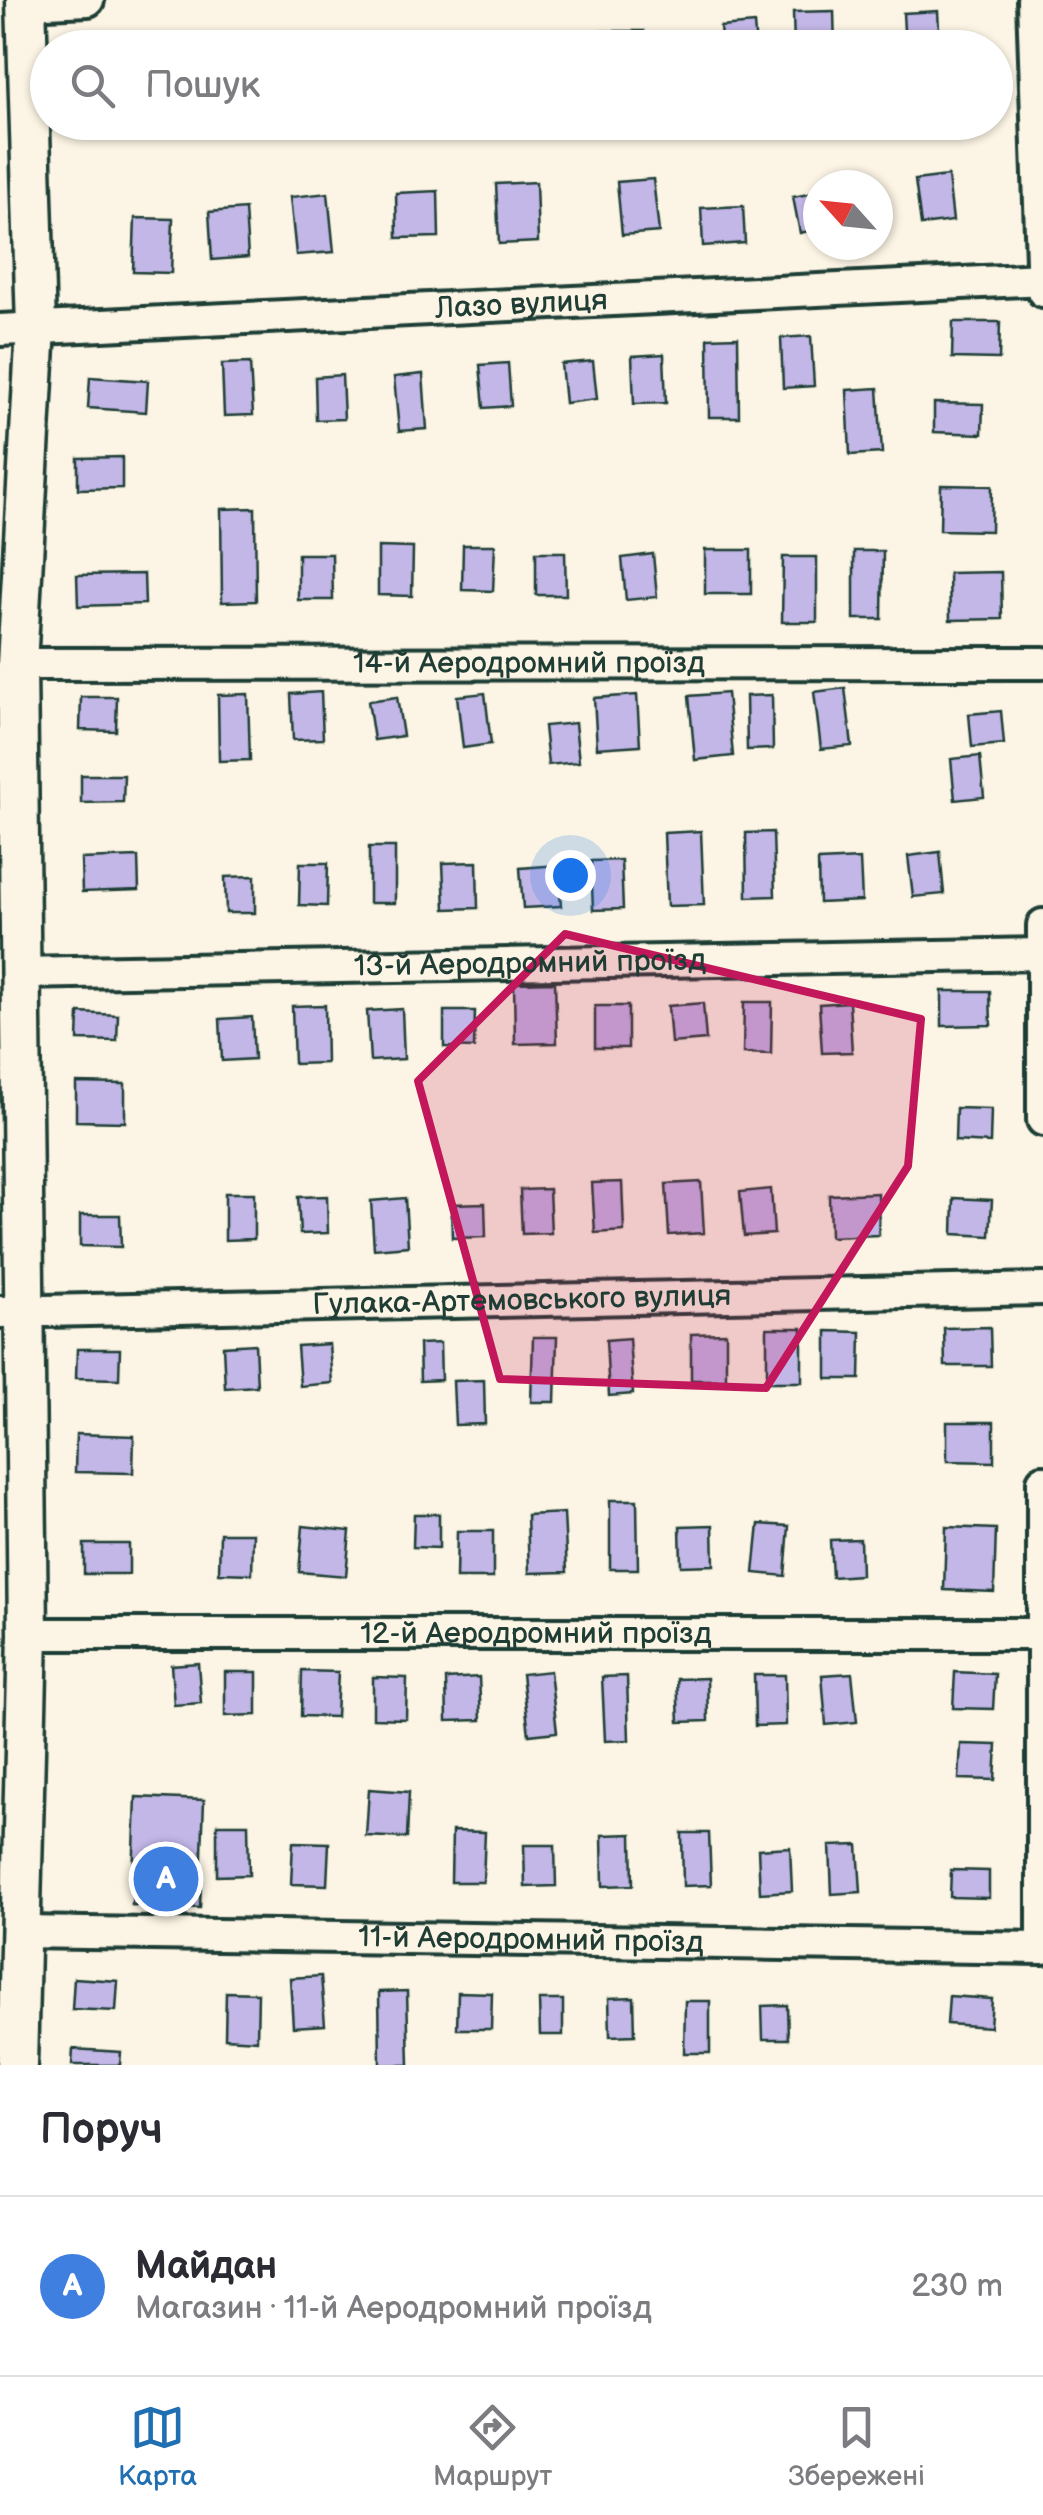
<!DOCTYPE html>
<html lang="uk">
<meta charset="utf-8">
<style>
:root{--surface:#fff;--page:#f7f7f7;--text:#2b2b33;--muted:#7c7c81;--line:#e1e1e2;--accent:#1f6fb2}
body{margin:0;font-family:"Balsamiq Sans",sans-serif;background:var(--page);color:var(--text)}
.compass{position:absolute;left:803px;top:170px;width:90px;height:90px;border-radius:50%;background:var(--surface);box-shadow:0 2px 8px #0004;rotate:297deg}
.you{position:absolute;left:570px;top:875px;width:35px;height:35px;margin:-25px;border:8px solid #fff;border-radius:50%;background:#1a73e8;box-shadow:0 0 0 15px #1a73e833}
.badge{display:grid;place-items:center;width:65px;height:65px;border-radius:50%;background:var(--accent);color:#fff;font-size:32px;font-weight:700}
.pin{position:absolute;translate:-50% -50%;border:5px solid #fff;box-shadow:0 2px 10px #0006}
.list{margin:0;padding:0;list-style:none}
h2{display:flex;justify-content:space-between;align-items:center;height:130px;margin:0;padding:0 40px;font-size:42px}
h2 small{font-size:32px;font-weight:400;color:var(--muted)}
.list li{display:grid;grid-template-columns:65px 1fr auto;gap:30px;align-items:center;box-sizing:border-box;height:180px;padding:0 40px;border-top:2px solid var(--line)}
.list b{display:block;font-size:38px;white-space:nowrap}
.list p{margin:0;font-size:32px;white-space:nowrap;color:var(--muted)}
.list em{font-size:32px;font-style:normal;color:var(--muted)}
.icon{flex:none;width:55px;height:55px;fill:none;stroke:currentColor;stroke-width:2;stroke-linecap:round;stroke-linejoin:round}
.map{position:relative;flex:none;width:1043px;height:2065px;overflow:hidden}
.search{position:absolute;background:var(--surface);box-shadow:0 2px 8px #0004;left:30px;right:30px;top:30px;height:110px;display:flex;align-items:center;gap:25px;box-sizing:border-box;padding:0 35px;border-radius:55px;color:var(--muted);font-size:38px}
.sheet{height:310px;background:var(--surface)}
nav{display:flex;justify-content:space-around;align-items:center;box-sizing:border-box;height:140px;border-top:2px solid var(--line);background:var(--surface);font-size:28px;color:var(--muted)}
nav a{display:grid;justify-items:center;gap:5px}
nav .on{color:var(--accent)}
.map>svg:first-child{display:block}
</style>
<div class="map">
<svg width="1043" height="2065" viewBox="0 0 1043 2065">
<rect width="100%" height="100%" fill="#fcf5e5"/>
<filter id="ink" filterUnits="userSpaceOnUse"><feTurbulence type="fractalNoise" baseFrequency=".01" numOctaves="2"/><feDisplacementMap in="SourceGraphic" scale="20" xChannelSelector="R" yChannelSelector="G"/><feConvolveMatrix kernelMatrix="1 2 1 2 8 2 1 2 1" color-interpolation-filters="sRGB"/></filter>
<g filter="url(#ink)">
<!-- building -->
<g fill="#c3b7e8" stroke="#1f3d34" stroke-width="2.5">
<polygon points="834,11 835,48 794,48 793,12"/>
<polygon points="938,11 940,48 905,48 903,13"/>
<polygon points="754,24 756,48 722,48 720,27"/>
<rect x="596" y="31" width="48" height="17"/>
<polygon points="533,39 533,48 489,48 488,42"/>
<polygon points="948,176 953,221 921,225 915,180"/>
<polygon points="653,179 659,232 622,235 617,182"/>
<polygon points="536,182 538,242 499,244 496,184"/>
<polygon points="438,191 439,237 397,238 396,193"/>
<polygon points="818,192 818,229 800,233 793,197"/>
<polygon points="328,193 334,252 296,255 290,197"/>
<polygon points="743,206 745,243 703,246 701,208"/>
<polygon points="245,209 248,257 212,260 209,212"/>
<polygon points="135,218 173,219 171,273 133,272"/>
<polygon points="953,322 1000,322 999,359 952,358"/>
<polygon points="811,336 814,386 783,388 781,338"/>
<polygon points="738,337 739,417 709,417 708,338"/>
<polygon points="664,354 666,403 634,404 632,356"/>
<polygon points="593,361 597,399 565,403 561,364"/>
<polygon points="250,363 253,415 224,416 222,364"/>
<polygon points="508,363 511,406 484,408 480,365"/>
<polygon points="423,374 427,429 399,431 394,377"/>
<polygon points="342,375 344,419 316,420 315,377"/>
<polygon points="90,377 148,381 146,412 88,408"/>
<polygon points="878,388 882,453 850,455 847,390"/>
<polygon points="934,403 983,404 982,434 934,432"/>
<polygon points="122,457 122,488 78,489 78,458"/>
<polygon points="941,485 992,486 991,531 940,530"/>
<polygon points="255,508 256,601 222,602 221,509"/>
<polygon points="463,545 495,545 493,591 462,590"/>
<polygon points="378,547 413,548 412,596 378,595"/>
<rect x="705" y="550" width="46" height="44"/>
<polygon points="854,551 883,551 882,619 854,619"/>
<polygon points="536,552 565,552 566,595 536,595"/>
<polygon points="298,554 332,554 333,600 298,600"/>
<polygon points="653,554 657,597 626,600 622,558"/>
<polygon points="783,557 817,557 817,622 782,622"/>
<polygon points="1001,572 1002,619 950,620 949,573"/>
<polygon points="144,574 145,604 78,606 77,575"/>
<polygon points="845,688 852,746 821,749 814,692"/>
<polygon points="321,692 323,739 293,740 291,694"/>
<polygon points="485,693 491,744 463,748 457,696"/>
<polygon points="727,693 733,756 695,760 689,696"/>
<polygon points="248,694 250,760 219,761 218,695"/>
<polygon points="637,695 640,745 597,748 594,698"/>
<polygon points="772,695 773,749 747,750 746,696"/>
<polygon points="81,697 117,697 116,731 80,730"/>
<polygon points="397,697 403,736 374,740 368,701"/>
<polygon points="1001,711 1004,744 972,747 969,714"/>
<polygon points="575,723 579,762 548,765 544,726"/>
<polygon points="980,756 984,797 955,800 951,759"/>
<polygon points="81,775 124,775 123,802 81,803"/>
<polygon points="701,831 704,905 667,906 664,833"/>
<polygon points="773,832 775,896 747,897 746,833"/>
<rect x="369" y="847" width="26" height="56"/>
<polygon points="940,852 944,894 913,897 908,856"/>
<polygon points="138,857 139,890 82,892 81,859"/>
<polygon points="860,859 862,901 819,903 818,861"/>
<polygon points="621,860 623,909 593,910 591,861"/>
<polygon points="477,862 478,908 445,909 443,863"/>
<polygon points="300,863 328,863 327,906 299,905"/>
<polygon points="558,865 561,906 523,908 520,868"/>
<polygon points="255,876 255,913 226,913 225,877"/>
<polygon points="555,982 557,1043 515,1044 514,983"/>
<polygon points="942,991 990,991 991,1025 942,1026"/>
<polygon points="744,1002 772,1002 771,1054 743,1053"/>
<polygon points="849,1002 852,1052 822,1053 819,1004"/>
<polygon points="703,1003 706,1040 671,1043 668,1006"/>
<polygon points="325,1005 326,1063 294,1064 292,1006"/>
<rect x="595" y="1006" width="33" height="42"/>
<polygon points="402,1009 404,1059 370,1061 367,1011"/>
<polygon points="444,1011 475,1011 474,1048 444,1047"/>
<polygon points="79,1013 118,1015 117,1041 78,1040"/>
<polygon points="252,1017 254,1059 222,1061 220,1019"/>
<polygon points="76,1083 125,1084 125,1122 76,1121"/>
<polygon points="956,1108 991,1109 990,1143 955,1141"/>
<polygon points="622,1182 624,1231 595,1233 592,1183"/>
<polygon points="701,1182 704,1233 669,1235 666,1184"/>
<polygon points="549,1189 551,1233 522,1234 520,1190"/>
<polygon points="771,1189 774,1234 744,1236 740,1192"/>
<polygon points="225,1193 254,1193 254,1239 225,1240"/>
<polygon points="878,1193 879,1235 830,1237 829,1195"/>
<polygon points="327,1196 328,1233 300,1234 298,1197"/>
<polygon points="405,1198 408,1246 374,1249 371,1201"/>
<polygon points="954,1198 992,1200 990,1236 953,1234"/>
<polygon points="485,1203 486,1237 452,1238 451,1204"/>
<polygon points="80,1215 120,1215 121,1247 80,1246"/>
<polygon points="990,1327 991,1366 945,1366 944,1328"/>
<rect x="767" y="1328" width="35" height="54"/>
<polygon points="827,1331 861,1332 860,1379 827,1379"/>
<polygon points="726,1333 726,1380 691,1380 691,1334"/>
<polygon points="533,1337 557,1337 555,1402 531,1402"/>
<polygon points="629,1338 633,1394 609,1396 606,1340"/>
<polygon points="440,1343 441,1380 420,1381 419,1344"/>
<polygon points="255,1344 257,1386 225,1388 223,1346"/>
<polygon points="329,1344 332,1383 300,1386 297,1346"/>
<polygon points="77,1349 120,1349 119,1379 76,1378"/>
<polygon points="484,1380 485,1424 455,1425 453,1381"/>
<polygon points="947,1422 994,1422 994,1462 947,1461"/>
<polygon points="76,1434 134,1436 133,1473 75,1472"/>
<polygon points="610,1500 637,1500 638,1569 610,1569"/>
<polygon points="564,1513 567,1572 529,1573 527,1515"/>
<polygon points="414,1514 439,1514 439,1548 413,1547"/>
<polygon points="759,1524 789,1526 785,1576 754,1573"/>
<polygon points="713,1525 714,1565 681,1566 680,1526"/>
<polygon points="303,1526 350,1531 346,1576 299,1572"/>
<polygon points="946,1527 996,1529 994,1592 944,1590"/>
<polygon points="457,1531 493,1531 493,1578 456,1578"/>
<polygon points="220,1533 253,1533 252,1574 219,1573"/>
<polygon points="860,1539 861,1575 832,1577 830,1540"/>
<rect x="84" y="1544" width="45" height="30"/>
<polygon points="198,1663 201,1703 174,1705 171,1665"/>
<polygon points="302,1671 338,1672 336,1717 301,1716"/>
<polygon points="550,1671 557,1732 529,1735 522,1674"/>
<polygon points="225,1672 257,1672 257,1715 225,1716"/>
<polygon points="955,1672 995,1674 993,1709 953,1708"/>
<polygon points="852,1673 857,1722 826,1725 822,1675"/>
<polygon points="754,1675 785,1675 786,1725 755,1726"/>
<polygon points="627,1676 629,1740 605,1741 602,1677"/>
<polygon points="373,1677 407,1678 406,1719 373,1718"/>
<polygon points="479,1677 481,1720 447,1721 446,1679"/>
<polygon points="707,1678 708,1721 679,1722 677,1679"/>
<polygon points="961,1744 997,1745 995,1780 959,1779"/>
<polygon points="369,1789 409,1792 407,1838 366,1836"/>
<polygon points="136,1797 204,1800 200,1908 132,1905"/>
<polygon points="217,1824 248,1824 249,1875 217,1876"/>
<polygon points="452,1831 485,1832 483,1882 451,1882"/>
<polygon points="682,1833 709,1833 711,1885 683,1886"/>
<polygon points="632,1834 633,1885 603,1886 602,1835"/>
<polygon points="293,1842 329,1843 327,1885 291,1884"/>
<polygon points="524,1845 555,1845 556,1886 525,1887"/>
<polygon points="858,1845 861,1892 832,1894 830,1846"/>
<polygon points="790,1847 792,1891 760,1893 758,1849"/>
<polygon points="951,1870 989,1871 989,1898 950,1897"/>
<polygon points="321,1976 325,2025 293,2027 290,1978"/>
<polygon points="74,1978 118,1981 116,2011 72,2009"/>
<polygon points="407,1991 409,2065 380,2065 379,1992"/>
<polygon points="226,1992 258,1993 257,2040 225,2038"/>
<polygon points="458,1992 492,1993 491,2029 457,2029"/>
<polygon points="949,1996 992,1999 990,2027 947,2024"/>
<polygon points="634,1997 635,2035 610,2036 609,1998"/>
<polygon points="539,2000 563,2000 563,2035 540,2035"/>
<polygon points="685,2001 710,2001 710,2053 684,2053"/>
<polygon points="787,2005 788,2039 763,2039 762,2006"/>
<polygon points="73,2049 121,2052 120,2065 72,2065"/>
</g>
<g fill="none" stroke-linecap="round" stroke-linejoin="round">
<!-- minor casing -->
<g stroke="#1f3d34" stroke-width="38">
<g id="minor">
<polyline points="1033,0 1043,291"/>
<polyline points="27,3 88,0"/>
<path id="s1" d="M0 330 1043 279"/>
<path id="s2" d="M17 664 1043 663"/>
<polyline points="1043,925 1043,1120"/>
<path id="s3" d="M18 973 1042 954"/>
<path id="s4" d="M0 1312 1043 1289"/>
<path id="s5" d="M28 1634H1042"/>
<path id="s6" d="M21 1932 1043 1948V1481"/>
</g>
</g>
<!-- tertiary casing -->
<g stroke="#1f3d34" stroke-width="45">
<polyline id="tertiary" points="17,2065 28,1634 17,664 36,327 26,0"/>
</g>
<!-- minor -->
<use href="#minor" stroke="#fcf5e5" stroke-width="30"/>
<!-- tertiary -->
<use href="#tertiary" stroke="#fcf5e5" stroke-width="38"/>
</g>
</g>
<!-- marked area -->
<path fill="#c2185b" fill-opacity="0.2" stroke="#c2185b" stroke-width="8" stroke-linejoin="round" d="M565 934 921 1019 908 1166 766 1388 500 1379 418 1081Z"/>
<g text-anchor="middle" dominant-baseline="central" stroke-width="9" stroke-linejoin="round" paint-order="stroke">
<!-- street labels -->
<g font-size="30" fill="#1f3d34" stroke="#fcf5e5">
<text stroke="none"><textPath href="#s1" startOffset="522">Лазо вулиця</textPath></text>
<text stroke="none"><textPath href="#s2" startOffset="512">14-й Аеродромний проїзд</textPath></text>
<text stroke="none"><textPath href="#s3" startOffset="512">13-й Аеродромний проїзд</textPath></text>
<text stroke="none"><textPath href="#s4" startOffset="522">Гулака-Артемовського вулиця</textPath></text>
<text stroke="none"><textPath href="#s5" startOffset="508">12-й Аеродромний проїзд</textPath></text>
<text stroke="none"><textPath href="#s6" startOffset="510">11-й Аеродромний проїзд</textPath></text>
</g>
</g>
</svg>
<svg class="compass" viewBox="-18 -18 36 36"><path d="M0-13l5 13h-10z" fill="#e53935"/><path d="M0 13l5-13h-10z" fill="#7c7c81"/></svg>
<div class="you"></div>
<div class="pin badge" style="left:166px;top:1879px;background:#3f7fe0">A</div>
<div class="search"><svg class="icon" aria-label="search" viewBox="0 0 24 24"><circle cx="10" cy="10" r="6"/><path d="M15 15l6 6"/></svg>Пошук</div>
</div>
<section class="sheet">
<h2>Поруч<small></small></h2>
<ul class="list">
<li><span class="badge" style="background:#3f7fe0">A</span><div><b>Майдан</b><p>Магазин · 11-й Аеродромний проїзд</p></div><em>230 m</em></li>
</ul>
</section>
<nav>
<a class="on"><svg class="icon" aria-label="map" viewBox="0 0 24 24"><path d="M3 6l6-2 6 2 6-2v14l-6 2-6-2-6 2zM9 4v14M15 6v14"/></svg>Карта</a>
<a><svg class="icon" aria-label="directions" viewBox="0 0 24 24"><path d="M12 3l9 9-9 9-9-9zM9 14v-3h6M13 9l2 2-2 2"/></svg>Маршрут</a>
<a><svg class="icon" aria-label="saved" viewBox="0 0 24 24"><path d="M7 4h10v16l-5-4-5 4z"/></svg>Збережені</a>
</nav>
